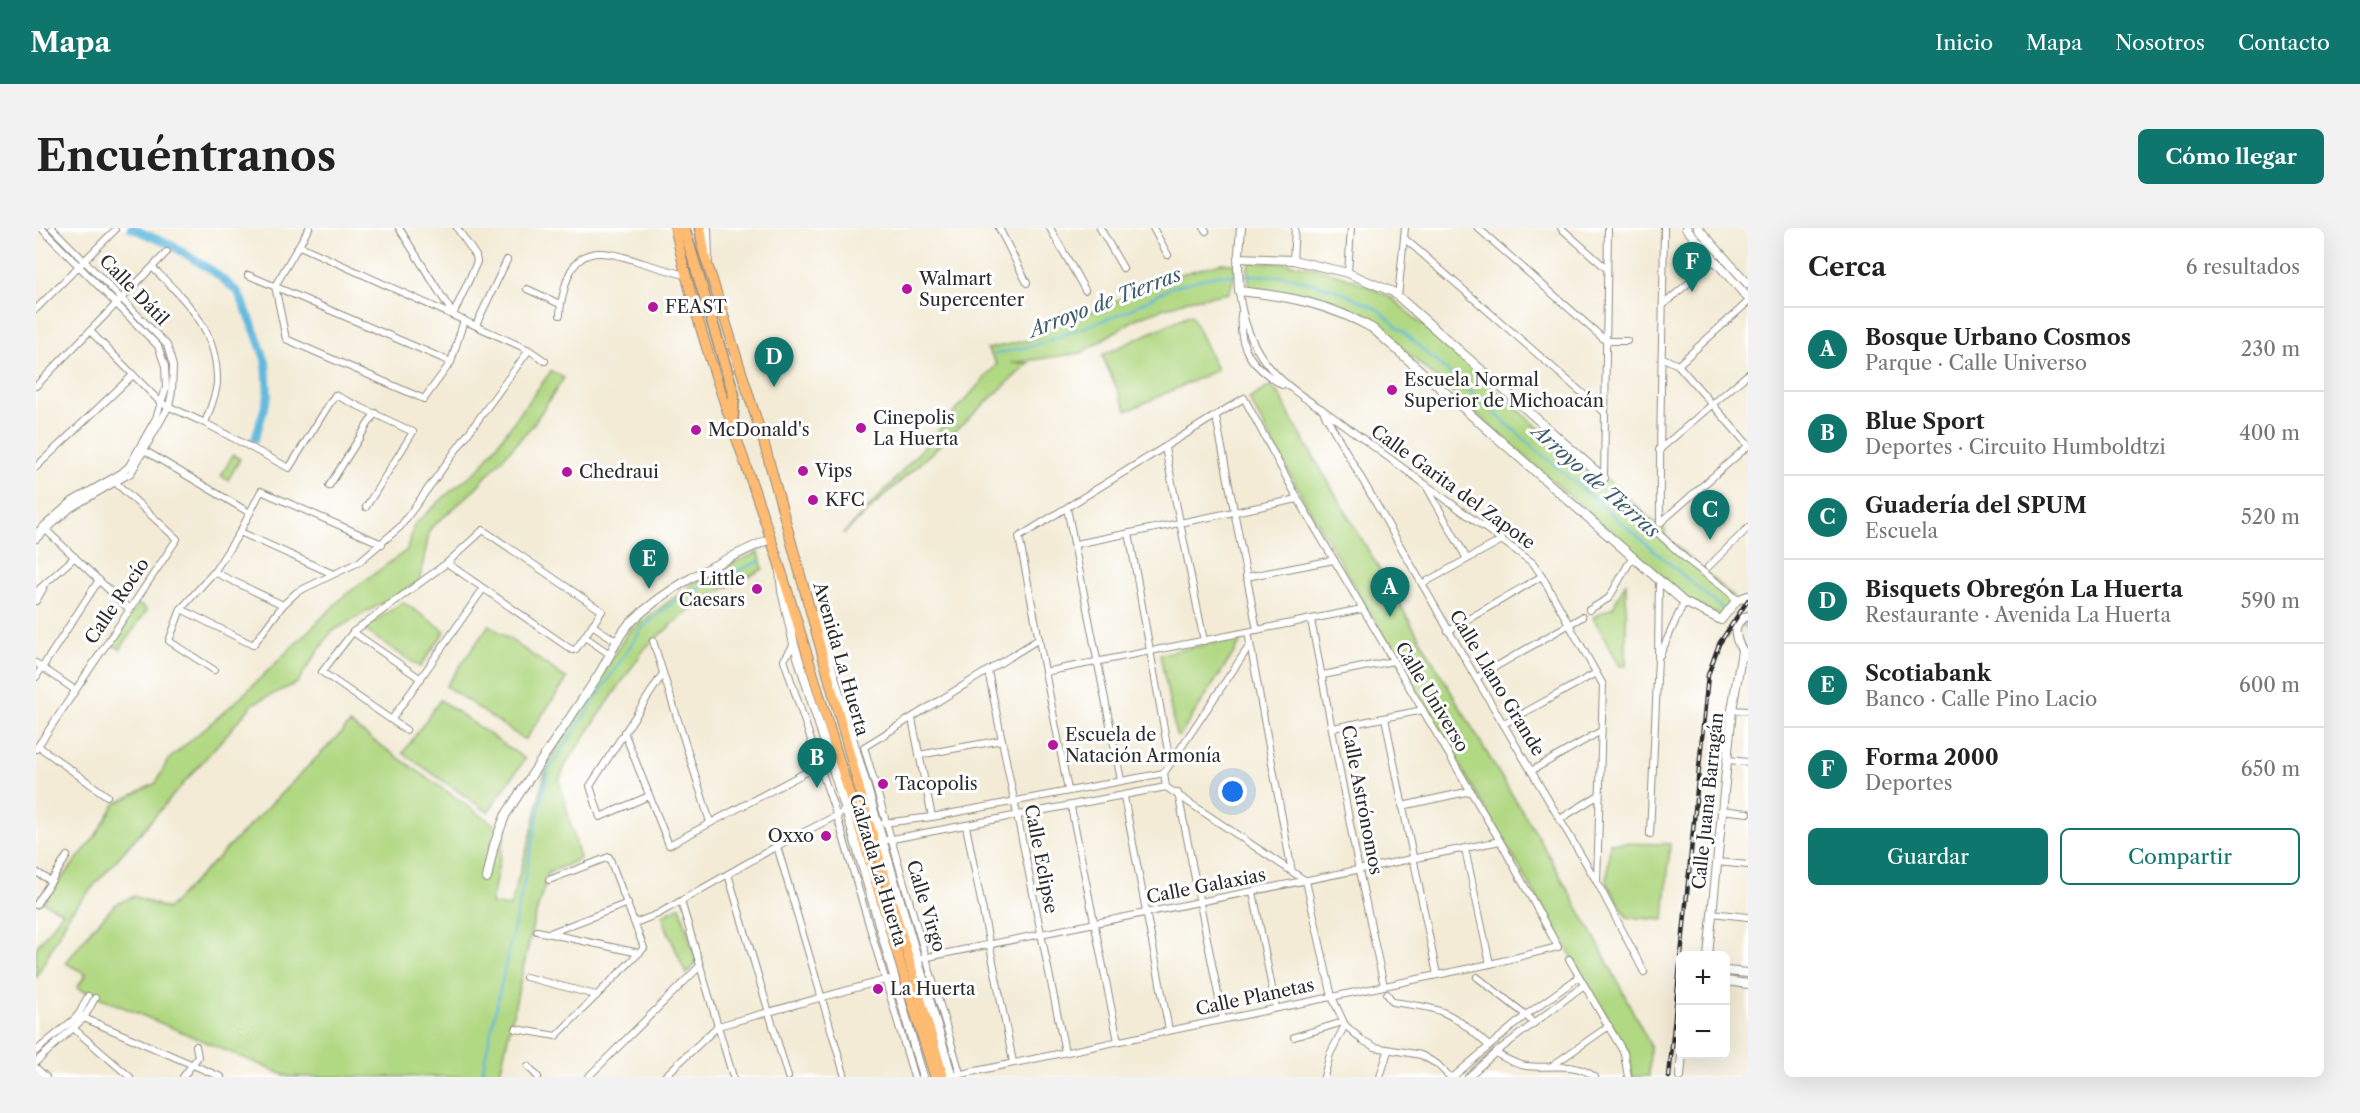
<!DOCTYPE html>
<html lang="es">
<meta charset="utf-8">
<style>
:root{--surface:#fff;--page:#f2f2f2;--text:#222;--muted:#767676;--line:#e0e0e0;--accent:#0f766e}
body{margin:0;font-family:"Libre Caslon Text",serif;background:var(--page);color:var(--text)}
.controls{position:absolute;right:18px;bottom:18px;display:grid;overflow:hidden;border-radius:9px;box-shadow:0 6px 24px #0002}
.controls button{width:54px;height:54px;display:grid;place-items:center;padding:0;border:0;border-bottom:2px solid var(--line);background:var(--surface);color:var(--text);font:30px sans-serif}
.you{position:absolute;left:1197px;top:564px;width:21px;height:21px;margin:-15px;border:4px solid #fff;border-radius:50%;background:#1a73e8;box-shadow:0 0 0 9px #1a73e833}
.badge{display:grid;place-items:center;width:39px;height:39px;border-radius:50%;background:var(--accent);color:#fff;font-size:20px;font-weight:700}
.pin{position:absolute;translate:-50% -50px;filter:drop-shadow(0 2px 3px #0008)}
.pin::after{content:'';position:absolute;top:32px;width:21px;height:18px;background:inherit;clip-path:polygon(0 0,100% 0,50% 100%)}
.list{margin:0;padding:0;list-style:none}
h2{display:flex;justify-content:space-between;align-items:center;height:78px;margin:0;padding:0 24px;font-size:26px}
h2 small{font-size:20px;font-weight:400;color:var(--muted)}
.list li{display:grid;grid-template-columns:39px 1fr auto;gap:18px;align-items:center;box-sizing:border-box;height:84px;padding:0 24px;border-top:2px solid var(--line)}
.list b{display:block;font-size:22px;white-space:nowrap}
.list p{margin:0;font-size:20px;white-space:nowrap;color:var(--muted)}
.list em{font-size:20px;font-style:normal;color:var(--muted)}
.actions{display:flex;gap:12px;padding:18px 24px}
.actions a{flex:1;padding:14px 0;border:2px solid var(--accent);border-radius:9px;text-align:center;font-size:21px;color:var(--accent)}
.actions .main{background:var(--accent);color:#fff}
.map{position:relative;flex:none;width:1712px;height:849px;overflow:hidden;border-radius:9px}
header{display:flex;align-items:center;gap:36px;box-sizing:border-box;height:84px;padding:0 30px;background:var(--accent);color:#fff}
header strong{font-size:28px}
nav{display:flex;gap:33px;margin-inline-start:auto;font-size:21px}
.intro{display:flex;align-items:center;justify-content:space-between;box-sizing:border-box;height:144px;padding:0 36px}
h1{margin:0;font-size:42px}
.button{padding:15px 27px;border-radius:9px;background:var(--accent);color:#fff;font-size:21px;font-weight:700}
main{display:flex;gap:36px;padding:0 36px}
aside{flex:1;background:var(--surface);border-radius:9px;box-shadow:0 6px 24px #0002}
.map>svg:first-child{display:block}
</style>
<header>
<strong>Mapa</strong>
<nav><a>Inicio</a><a>Mapa</a><a>Nosotros</a><a>Contacto</a></nav>
</header>
<div class="intro"><h1>Encuéntranos</h1><a class="button">Cómo llegar</a></div>
<main>
<div class="map">
<svg width="1712" height="849" viewBox="0 0 1712 849">
<rect width="100%" height="100%" fill="#fff"/>
<filter id="ink" filterUnits="userSpaceOnUse"><feTurbulence type="fractalNoise" baseFrequency=".0167" numOctaves="2"/><feDisplacementMap in="SourceGraphic" scale="12" xChannelSelector="R" yChannelSelector="G"/><feConvolveMatrix kernelMatrix="1 2 1 2 8 2 1 2 1" color-interpolation-filters="sRGB"/></filter>
<filter id="wash" filterUnits="userSpaceOnUse"><feTurbulence type="fractalNoise" baseFrequency=".008" numOctaves="4" result="noise"/><feDisplacementMap in="SourceGraphic" scale="24" xChannelSelector="R" yChannelSelector="G"/><feGaussianBlur stdDeviation="1.35" result="paint"/><feColorMatrix in="noise" values="0 0 0 0 0 0 0 0 0 0 0 0 0 0 0 0 0 1.4 0 .05"/><feComposite in="paint" operator="in"/></filter>
<g filter="url(#wash)">
<rect width="100%" height="100%" fill="#f3ebd5"/>
<!-- green -->
<g fill="#b1d882" stroke="#6e8256" stroke-width="1.5">
<path d="M1214 34C1228 35 1243 34 1256 36 1291 40 1327 54 1357 71L1563 253 1572 252 1625 300 1629 301V308L1697 369 1694 382 1685 388 1652 372 1337 95C1295 77 1258 66 1213 60L1212 40Z"/>
<polygon points="1185,35 1202,37 1193,65 1152,72 1101,90 1045,125 975,135 993,135 807,306 855,256 961,136 951,121 1002,110 1004,101 1065,80 1131,50"/>
<polygon points="1155,86 1181,142 1091,183 1066,127"/>
<polygon points="515,143 528,150 496,198 435,265 394,301 383,354 295,404 261,455 218,475 34,685 0,750 0,720 27,684 7,674 58,610 79,576 120,555 132,532 203,471 309,367 371,322 378,297 415,263 444,240"/>
<polygon points="1234,158 1244,167 1256,192 1459,539 1501,607 1564,719 1614,817 1613,848 1596,849 1593,826 1269,274 1213,171"/>
<polygon points="197,227 204,231 192,252 185,248"/>
<polygon points="723,324 727,341 676,367 640,393 609,420 531,534 523,552 544,631 512,645 497,696 463,849 253,849 41,760 50,746 30,735 55,702 80,676 98,668 131,681 314,496 469,604 455,676 474,679 495,607 511,536 592,404 669,347"/>
<polygon points="1590,354 1590,438 1584,438 1557,389 1577,379"/>
<polygon points="367,374 409,403 384,439 327,401"/>
<polygon points="102,376 111,382 84,421 74,415"/>
<polygon points="453,397 531,451 489,512 410,458"/>
<polygon points="1208,409 1143,509 1140,507 1124,426"/>
<polygon points="404,472 489,531 452,584 367,525"/>
<polygon points="1574,615 1634,616 1628,692 1591,689 1571,656"/>
<polygon points="644,678 661,735 650,746 628,694 627,687"/>
</g>
<g fill="none" stroke-linecap="round" stroke-linejoin="round">
<!-- stream -->
<g stroke="#60b8dd" stroke-width="2">
<polyline points="1205,47 1249,48 1301,62 1341,81 1504,225 1689,383"/>
<polyline points="959,126 1000,117 1087,85 1136,59 1182,47 1199,47"/>
<polyline points="1705,396 1712,402"/>
<polyline points="445,849 512,543 606,400 638,374 660,362 724,333"/>
</g>
<!-- canal -->
<polyline stroke="#60b8dd" stroke-width="8" points="95,0 137,18 178,44 202,64 215,93 230,134 232,168 219,211"/>
</g>
</g>
<g filter="url(#ink)">
<g fill="none" stroke-linecap="round" stroke-linejoin="round">
<!-- minor casing -->
<g stroke="#8f8b80" stroke-width="8">
<g id="minor">
<polyline points="273,0 239,58 250,111 388,171 415,134 428,92"/>
<polyline points="363,0 417,86"/>
<polyline points="672,0 673,33"/>
<polyline points="963,0 991,55"/>
<polyline points="1014,0 1049,62"/>
<polyline points="1064,0 1087,40"/>
<polyline points="1117,0 1132,27"/>
<polyline points="1168,0 1170,3"/>
<polyline points="1442,0 1570,113 1591,113"/>
<polyline points="1525,0 1570,40"/>
<polyline points="1368,10 1568,184"/>
<polyline points="264,18 493,122 509,133"/>
<polyline points="1257,32 1259,0"/>
<path d="M117 40C152 75 182 102 181 155 180 168 173 183 169 195"/>
<polyline points="1312,45 1315,0"/>
<polyline points="212,47 415,134"/>
<polyline points="491,61 524,76"/>
<path d="M1203 63C1210 122 1237 152 1286 181L1497 335 1506 348 1567 457 1561 654"/>
<polyline points="1362,69 1369,0"/>
<polyline points="1627,77 1679,32"/>
<polyline points="0,81 79,2"/>
<path d="M1205 86C1202 122 1217 139 1246 157"/>
<polyline points="417,87 441,34 440,28 421,0"/>
<path d="M524 87C524 76 527 66 530 55 543 12 575 25 607 35 621 39 635 43 648 47"/>
<polyline points="440,97 471,32"/>
<polyline points="54,103 125,175 169,195 253,240 299,167 377,204 330,279"/>
<polyline points="1627,130 1642,137 1712,74"/>
<polyline points="1642,137 1712,217"/>
<polyline points="0,158 131,24"/>
<polyline points="1288,185 1440,450 1561,654 1608,744"/>
<polyline points="1180,189 1221,402"/>
<polyline points="1129,220 1168,413"/>
<polyline points="106,221 214,285"/>
<polyline points="1623,222 1712,146"/>
<polyline points="0,239 97,147"/>
<polyline points="1568,250 1572,0"/>
<polyline points="293,258 339,185"/>
<polyline points="1392,261 1431,331"/>
<polyline points="1031,280 1085,552"/>
<polyline points="1597,282 1650,331 1692,363 1701,372"/>
<path d="M1624 295C1623 197 1627 98 1628 0"/>
<polyline points="1624,295 1712,218"/>
<polyline points="9,301 93,381"/>
<polyline points="204,304 297,346"/>
<polyline points="0,305 36,273 85,245 93,238 120,190 130,160 129,138 122,118 5,0"/>
<polyline points="1093,305 1134,534"/>
<polyline points="0,311 35,280 95,245 133,178 136,163 137,138 131,117 16,0"/>
<polyline points="1040,316 1262,271"/>
<polyline points="1672,339 1712,300"/>
<polyline points="178,344 247,377"/>
<polyline points="1210,349 1298,332"/>
<polyline points="1386,356 1466,312"/>
<polyline points="0,364 39,329"/>
<polyline points="0,373 7,361"/>
<polyline points="145,381 217,417 247,377 261,364 323,334 364,299 493,122"/>
<polyline points="1553,382 1573,370 1597,328"/>
<polyline points="1275,392 1323,643 1348,758"/>
<polyline points="556,397 582,414"/>
<polyline points="1412,403 1506,348"/>
<polyline points="317,404 385,451"/>
<polyline points="1212,404 1256,644"/>
<polyline points="549,409 575,427"/>
<polyline points="617,413 674,594"/>
<polyline points="758,416 748,432 803,595 878,849"/>
<polyline points="1624,427 1648,374"/>
<polyline points="0,435 39,462"/>
<polyline points="178,442 133,413 145,381 178,344 204,304 225,263 346,316"/>
<polyline points="952,443 1029,824"/>
<polyline points="1009,444 1326,381"/>
<polyline points="1287,447 1357,433"/>
<polyline points="0,449 63,352"/>
<polyline points="1440,450 1546,389"/>
<polyline points="1696,482 1712,483"/>
<polyline points="1349,490 1401,747"/>
<polyline points="356,491 447,361"/>
<polyline points="876,491 896,589"/>
<polyline points="1468,496 1560,445"/>
<polyline points="1297,500 1387,482"/>
<polyline points="370,502 286,444 317,404 411,335 447,302 566,383 540,421 536,422 411,335"/>
<polyline points="588,504 633,617 793,532"/>
<polyline points="2,518 71,568"/>
<polyline points="0,521 141,311 80,255"/>
<polyline points="883,527 966,512"/>
<polyline points="1692,532 1712,534"/>
<polyline points="1495,543 1565,503"/>
<polyline points="1128,545 1130,559 1270,653"/>
<polyline points="1128,545 1214,417"/>
<polyline points="1142,565 1187,791"/>
<polyline points="613,568 564,589 554,558 626,447"/>
<polyline points="1088,569 1133,802"/>
<polyline points="1366,578 1435,563"/>
<polyline points="1035,579 1082,813"/>
<polyline points="1685,582 1712,585"/>
<polyline points="1524,591 1563,567"/>
<polyline points="848,595 896,589 1128,545"/>
<polyline points="930,598 977,834"/>
<polyline points="1614,606 1622,430 1623,351"/>
<polyline points="851,612 1130,559"/>
<polyline points="741,618 809,849"/>
<polyline points="1429,621 1454,736"/>
<polyline points="1681,634 1712,637"/>
<polyline points="0,644 15,653"/>
<polyline points="692,646 752,849"/>
<polyline points="1270,653 1296,769 1309,797 1326,812 1339,819 1385,827 1401,836 1414,849"/>
<polyline points="1217,664 1240,780"/>
<polyline points="645,673 697,849"/>
<polyline points="0,677 31,628"/>
<polyline points="1675,685 1712,689"/>
<polyline points="599,695 622,686 741,618 827,574"/>
<polyline points="501,703 603,725"/>
<polyline points="514,705 592,675"/>
<polyline points="1533,731 1588,825 1592,849"/>
<polyline points="877,732 1464,613"/>
<polyline points="490,749 560,767"/>
<polyline points="1441,749 1490,787 1497,795"/>
<path d="M1351 766 1357 774C1409 781 1414 783 1453 818"/>
<polyline points="48,790 185,849"/>
<polyline points="37,800 94,849"/>
<polyline points="480,801 520,808 608,720 573,629 513,652"/>
<polyline points="1258,809 1307,794"/>
<polyline points="0,823 42,788 52,768"/>
<path d="M1459 825C1469 830 1478 836 1490 838 1513 841 1539 833 1559 849"/>
<polyline points="0,834 48,790 59,770"/>
<polyline points="1517,837 1573,798"/>
<polyline points="492,838 502,849"/>
<polyline points="0,840 10,849"/>
<polyline points="924,845 828,519 1003,411"/>
<polyline points="147,849 162,829 160,818"/>
<polyline points="552,849 664,738"/>
<polyline points="628,849 682,798 852,751"/>
<polyline points="911,849 1454,736 1522,719 1464,613 1262,271 1208,170 983,309 1032,562"/>
<polyline points="1288,849 1294,826 1309,797"/>
<polyline points="1344,849 1352,823"/>
<polyline points="1417,849 1490,787 1543,749"/>
<polyline points="1432,849 1459,825 1548,757"/>
</g>
</g>
<!-- tertiary casing -->
<g stroke="#8f8b80" stroke-width="10">
<g id="tertiary">
<path d="M1205 0 1202 37 1203 63C1252 68 1293 76 1336 100L1648 374 1685 392 1701 372 1712 368"/>
<polyline points="1650,0 1712,70"/>
<polyline points="1662,0 1712,56"/>
<polyline points="1202,30 1257,32 1312,45 1357,64 1568,250"/>
<polyline points="744,343 746,363 758,416 816,602 887,849"/>
<polyline points="780,387 916,849"/>
<path d="M1712 388C1691 395 1701 418 1712 429"/>
<path d="M451 650 458 617 469 588C499 540 532 494 563 446 572 432 582 407 593 396 634 356 684 334 734 311"/>
<polyline points="1672,728 1696,482 1706,423"/>
<polyline points="1690,743 1712,745"/>
<polyline points="1690,753 1712,756"/>
<polyline points="42,788 48,790"/>
<polyline points="1644,849 1646,826"/>
</g>
</g>
<!-- primary casing -->
<g stroke="#8f8b80" stroke-width="11">
<g id="primary">
<path d="M639 0C663 117 709 228 745 342 798 510 846 680 899 849"/>
<polyline points="666,19 728,215 827,574 907,849"/>
</g>
</g>
<!-- trunk casing -->
<g stroke="#8f8b80" stroke-width="13">
<g id="trunk">
<polyline points="648,0 698,167 696,200"/>
<polyline points="664,0 668,23"/>
</g>
</g>
<!-- minor -->
<use href="#minor" stroke="#fff" stroke-width="6"/>
<!-- tertiary -->
<use href="#tertiary" stroke="#fff" stroke-width="8"/>
<!-- primary -->
<use href="#primary" stroke="#ffbb71" stroke-width="9"/>
<!-- trunk -->
<use href="#trunk" stroke="#ffbb71" stroke-width="10"/>
<!-- rail casing -->
<g stroke="#2b2b2b" stroke-width="4.5">
<g id="rail">
<polyline points="1645,728 1672,447 1683,416 1712,372"/>
<polyline points="1633,849 1644,737"/>
</g>
</g>
<!-- rail -->
<use href="#rail" stroke="#fff" stroke-width="2" stroke-dasharray="7" stroke-linecap="butt"/>
</g>
</g>
<!-- markers -->
<g fill="#b5179e" stroke="#fff" stroke-width="2">
<circle cx="871" cy="61" r="6"/>
<circle cx="617" cy="79" r="6"/>
<circle cx="1356" cy="162" r="6"/>
<circle cx="825" cy="200" r="6"/>
<circle cx="660" cy="202" r="6"/>
<circle cx="767" cy="243" r="6"/>
<circle cx="531" cy="244" r="6"/>
<circle cx="777" cy="272" r="6"/>
<circle cx="721" cy="361" r="6"/>
<circle cx="1017" cy="517" r="6"/>
<circle cx="847" cy="556" r="6"/>
<circle cx="790" cy="608" r="6"/>
<circle cx="842" cy="761" r="6"/>
</g>
<g text-anchor="middle" dominant-baseline="central" stroke-width="6" stroke-linejoin="round" paint-order="stroke">
<!-- poi labels -->
<g font-size="18" fill="#2b2b2b" stroke="#fff" text-anchor="start">
<text x="883" y="51">Walmart<tspan x="883" dy="21">Supercenter</tspan></text>
<text x="629" y="79">FEAST</text>
<text x="1368" y="152">Escuela Normal<tspan x="1368" dy="21">Superior de Michoacán</tspan></text>
<text x="837" y="190">Cinepolis<tspan x="837" dy="21">La Huerta</tspan></text>
<text x="672" y="202">McDonald's</text>
<text x="779" y="243">Vips</text>
<text x="543" y="244">Chedraui</text>
<text x="789" y="272">KFC</text>
<text x="709" y="351" text-anchor="end">Little<tspan x="709" dy="21">Caesars</tspan></text>
<text x="1029" y="507">Escuela de<tspan x="1029" dy="21">Natación Armonía</tspan></text>
<text x="859" y="556">Tacopolis</text>
<text x="778" y="608" text-anchor="end">Oxxo</text>
<text x="854" y="761">La Huerta</text>
</g>
<!-- street labels -->
<g font-size="18" fill="#2b2b2b" stroke="#fff">
<text transform="translate(98 62) rotate(46)">Calle Dátil</text>
<text transform="translate(1417 259) rotate(36)">Calle Garita del Zapote</text>
<text transform="translate(81 373) rotate(-56)">Calle Rocío</text>
<text transform="translate(805 431) rotate(74)">Avenida La Huerta</text>
<text transform="translate(1461 455) rotate(59)">Calle Llano Grande</text>
<text transform="translate(1396 469) rotate(59)">Calle Universo</text>
<text transform="translate(1326 572) rotate(79)">Calle Astrónomos</text>
<text transform="translate(1672 573) rotate(-84)">Calle Juana Barragán</text>
<text transform="translate(1005 631) rotate(79)">Calle Eclipse</text>
<text transform="translate(842 642) rotate(73)">Calzada La Huerta</text>
<text transform="translate(1170 658) rotate(-11)">Calle Galaxias</text>
<text transform="translate(890 678) rotate(73)">Calle Virgo</text>
<text transform="translate(1219 769) rotate(-12)">Calle Planetas</text>
</g>
<!-- water labels -->
<g font-size="20" font-style="italic" fill="#3e5c69" stroke="#fff">
<text transform="translate(1069 74) rotate(-21)">Arroyo de Tierras</text>
<text transform="translate(1560 253) rotate(41)">Arroyo de Tierras</text>
</g>
</g>
</svg>
<div class="controls">
<button>+</button>
<button>−</button>
</div>
<div class="you"></div>
<div class="pin badge" style="left:1354px;top:389px">A</div>
<div class="pin badge" style="left:781px;top:560px">B</div>
<div class="pin badge" style="left:1674px;top:312px">C</div>
<div class="pin badge" style="left:738px;top:159px">D</div>
<div class="pin badge" style="left:613px;top:361px">E</div>
<div class="pin badge" style="left:1656px;top:64px">F</div>
</div>
<aside>
<h2>Cerca<small>6 resultados</small></h2>
<ul class="list">
<li><span class="badge">A</span><div><b>Bosque Urbano Cosmos</b><p>Parque · Calle Universo</p></div><em>230 m</em></li>
<li><span class="badge">B</span><div><b>Blue Sport</b><p>Deportes · Circuito Humboldtzi</p></div><em>400 m</em></li>
<li><span class="badge">C</span><div><b>Guadería del SPUM</b><p>Escuela</p></div><em>520 m</em></li>
<li><span class="badge">D</span><div><b>Bisquets Obregón La Huerta</b><p>Restaurante · Avenida La Huerta</p></div><em>590 m</em></li>
<li><span class="badge">E</span><div><b>Scotiabank</b><p>Banco · Calle Pino Lacio</p></div><em>600 m</em></li>
<li><span class="badge">F</span><div><b>Forma 2000</b><p>Deportes</p></div><em>650 m</em></li>
</ul>
<div class="actions"><a class="main">Guardar</a><a>Compartir</a></div>
</aside>
</main>
